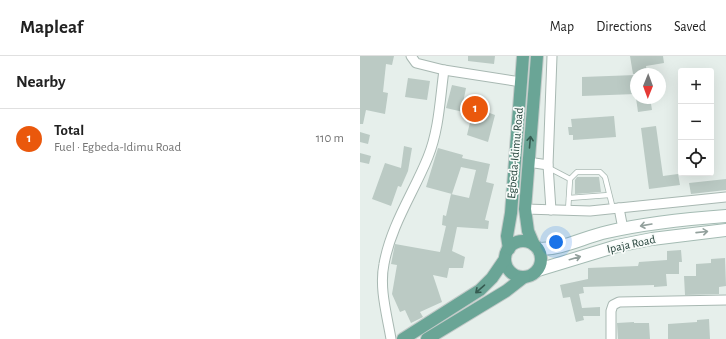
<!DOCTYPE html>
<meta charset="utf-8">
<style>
:root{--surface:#fff;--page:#f2f2f2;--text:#222;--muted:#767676;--line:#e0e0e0;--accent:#ea580c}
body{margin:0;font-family:"Alegreya Sans",sans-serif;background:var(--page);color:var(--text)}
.controls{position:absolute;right:12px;top:12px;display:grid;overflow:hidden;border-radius:4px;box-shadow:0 4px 16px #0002}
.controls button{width:36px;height:36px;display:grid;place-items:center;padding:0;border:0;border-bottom:1px solid var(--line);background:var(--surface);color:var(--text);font:20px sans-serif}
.compass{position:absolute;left:270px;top:12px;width:36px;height:36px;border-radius:50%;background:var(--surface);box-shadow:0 4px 16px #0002;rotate:181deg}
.you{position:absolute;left:196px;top:186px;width:14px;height:14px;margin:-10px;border:3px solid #fff;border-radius:50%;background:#1a73e8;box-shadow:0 0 0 6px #1a73e833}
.badge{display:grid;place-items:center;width:26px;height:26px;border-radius:50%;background:var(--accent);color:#fff;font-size:13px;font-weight:700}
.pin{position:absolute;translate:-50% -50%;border:2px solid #fff;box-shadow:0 1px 4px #0006}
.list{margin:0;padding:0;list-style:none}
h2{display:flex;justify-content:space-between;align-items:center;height:52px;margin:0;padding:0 16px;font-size:17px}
h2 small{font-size:13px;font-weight:400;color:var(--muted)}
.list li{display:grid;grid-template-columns:26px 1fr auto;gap:12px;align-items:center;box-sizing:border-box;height:60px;padding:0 16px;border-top:1px solid var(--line)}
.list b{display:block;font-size:15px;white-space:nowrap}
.list p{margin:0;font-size:13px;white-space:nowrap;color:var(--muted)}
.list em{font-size:13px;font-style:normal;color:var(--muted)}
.icon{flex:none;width:22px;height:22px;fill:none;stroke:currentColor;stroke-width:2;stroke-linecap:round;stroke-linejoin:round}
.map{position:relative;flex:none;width:366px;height:283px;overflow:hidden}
header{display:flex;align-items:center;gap:24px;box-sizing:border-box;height:56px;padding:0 20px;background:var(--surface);border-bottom:1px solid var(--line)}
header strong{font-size:19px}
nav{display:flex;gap:22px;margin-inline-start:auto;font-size:14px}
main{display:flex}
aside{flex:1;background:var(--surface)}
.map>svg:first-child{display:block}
</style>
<header>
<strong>Mapleaf</strong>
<nav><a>Map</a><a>Directions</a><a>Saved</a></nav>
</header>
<main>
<aside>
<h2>Nearby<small></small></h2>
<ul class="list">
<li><span class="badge">1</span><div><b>Total</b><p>Fuel · Egbeda-Idimu Road</p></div><em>110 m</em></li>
</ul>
</aside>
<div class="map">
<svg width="366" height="283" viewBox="0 0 366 283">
<rect width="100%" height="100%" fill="#e6efeb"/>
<!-- building -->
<g fill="#bbcac4">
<polygon points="0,0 34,0 32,9 26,8 23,36 28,37 25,58 6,54 3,68 0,68"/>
<polygon points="108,0 135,0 134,8 108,5"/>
<polygon points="270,0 303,0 304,7 286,10 287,18 273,18"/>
<polygon points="276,19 276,38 222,40 222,21"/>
<polygon points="48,22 70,25 67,44 45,41"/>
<polygon points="92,29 106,32 103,47 135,59 128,86 107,79 112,58 86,52"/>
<polygon points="276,42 290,42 292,54 278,56"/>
<polygon points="254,60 256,81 213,84 213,79 209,79 208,71 212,71 211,63"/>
<polygon points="296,70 303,120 318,118 320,129 289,133 281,72"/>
<polygon points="0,76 10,79 8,88 0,86"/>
<polygon points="44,90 52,92 48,115 41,131 38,130 31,150 12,143 25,107 41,112"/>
<polygon points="78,92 103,99 102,102 130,108 126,126 134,128 125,164 129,165 128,173 97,171 92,195 105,201 103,212 89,212 87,222 73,219 82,246 60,256 63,261 51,267 45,254 40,256 32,238 37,209 31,208 35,188 80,196 86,170 82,169 83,159 86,160 91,138 109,142 116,114 101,111 92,138 66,131"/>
<polygon points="0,97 11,100 9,108 0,106"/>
<polygon points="217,121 239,121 241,136 215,138 215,124"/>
<polygon points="366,123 366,134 331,138 329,127"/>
<polygon points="321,194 322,206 319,206 319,218 306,218 307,230 294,231 294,229 223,231 224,237 219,238 222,252 240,251 240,260 223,260 224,264 216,266 210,241 203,242 200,229 228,223 228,212 278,210 279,206 307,204 307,195"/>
<polygon points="365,202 366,230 359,231 359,238 325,239 324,220 336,220 336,208 351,207 351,203"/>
<polygon points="349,263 350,283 308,283 308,268 337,266 337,264"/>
<polygon points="274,266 274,267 289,267 290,283 258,283 257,267"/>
</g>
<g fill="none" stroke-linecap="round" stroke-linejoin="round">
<!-- service casing -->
<g stroke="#a8b8b2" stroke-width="6">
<g id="service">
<polyline points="189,112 210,123"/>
<polyline points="209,142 249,139"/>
<polyline points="208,155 210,123 217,116 240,116 245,121 253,153"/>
</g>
</g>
<!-- minor casing -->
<g stroke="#a8b8b2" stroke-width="11">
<g id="minor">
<polyline points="51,0 56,7 84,14 161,26"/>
<polyline points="168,106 188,109"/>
<polyline points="259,152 263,173"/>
<polyline points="165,153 230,155 366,141"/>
<polyline points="191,154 188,109 192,0"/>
<path d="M31 283C27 259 19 232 24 208 31 169 54 136 68 101 79 74 80 43 84 14"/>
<polyline points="251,283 251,255 253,249 259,246 366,244"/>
</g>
</g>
<!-- secondary casing -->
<g stroke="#a4bbb3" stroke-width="14">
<g id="secondary">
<path d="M178 193C201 194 224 181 247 176 286 167 326 163 366 160"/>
<polyline points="178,214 257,190 292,183 366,174"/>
</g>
</g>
<!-- primary casing -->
<g stroke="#c2cac8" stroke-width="14">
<g id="primary">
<circle cx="163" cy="203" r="18"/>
<polyline points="174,189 168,175 165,153 177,0"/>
<polyline points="149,193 147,180 151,157 163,0"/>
<polyline points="43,283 120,234 132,222 145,203"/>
<polyline points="67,283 146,235 164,221"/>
</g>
</g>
<!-- service -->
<use href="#service" stroke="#fff" stroke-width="4.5"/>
<!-- minor -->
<use href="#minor" stroke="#fff" stroke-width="9"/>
<!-- secondary -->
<use href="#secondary" stroke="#fff" stroke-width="12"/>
<!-- primary -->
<use href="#primary" stroke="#6aa596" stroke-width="12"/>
</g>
<!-- one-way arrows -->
<defs><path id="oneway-shaft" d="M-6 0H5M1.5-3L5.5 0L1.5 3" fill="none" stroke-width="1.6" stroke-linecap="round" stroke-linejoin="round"/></defs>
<g stroke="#365b51">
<use href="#oneway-shaft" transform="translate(170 86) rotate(-85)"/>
<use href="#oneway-shaft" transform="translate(120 233) rotate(139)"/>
</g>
<g stroke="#92a09c">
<use href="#oneway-shaft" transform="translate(286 169) rotate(170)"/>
<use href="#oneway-shaft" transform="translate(342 176) rotate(-6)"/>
<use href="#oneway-shaft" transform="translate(215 202) rotate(-16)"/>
</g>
<g text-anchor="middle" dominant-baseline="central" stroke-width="3.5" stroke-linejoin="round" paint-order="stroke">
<!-- street labels -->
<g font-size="12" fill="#24423a" stroke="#f7fbf9">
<text transform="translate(155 97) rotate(-85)">Egbeda-Idimu Road</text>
<text transform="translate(271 188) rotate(-12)">Ipaja Road</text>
</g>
</g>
</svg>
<div class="controls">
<button>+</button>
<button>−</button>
<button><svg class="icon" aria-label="locate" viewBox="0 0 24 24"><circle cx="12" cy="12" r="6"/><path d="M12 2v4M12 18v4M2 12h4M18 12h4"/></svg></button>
</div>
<svg class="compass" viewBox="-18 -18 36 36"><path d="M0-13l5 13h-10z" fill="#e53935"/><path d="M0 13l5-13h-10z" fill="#767676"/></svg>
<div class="you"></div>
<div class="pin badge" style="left:115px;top:53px">1</div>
</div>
</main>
